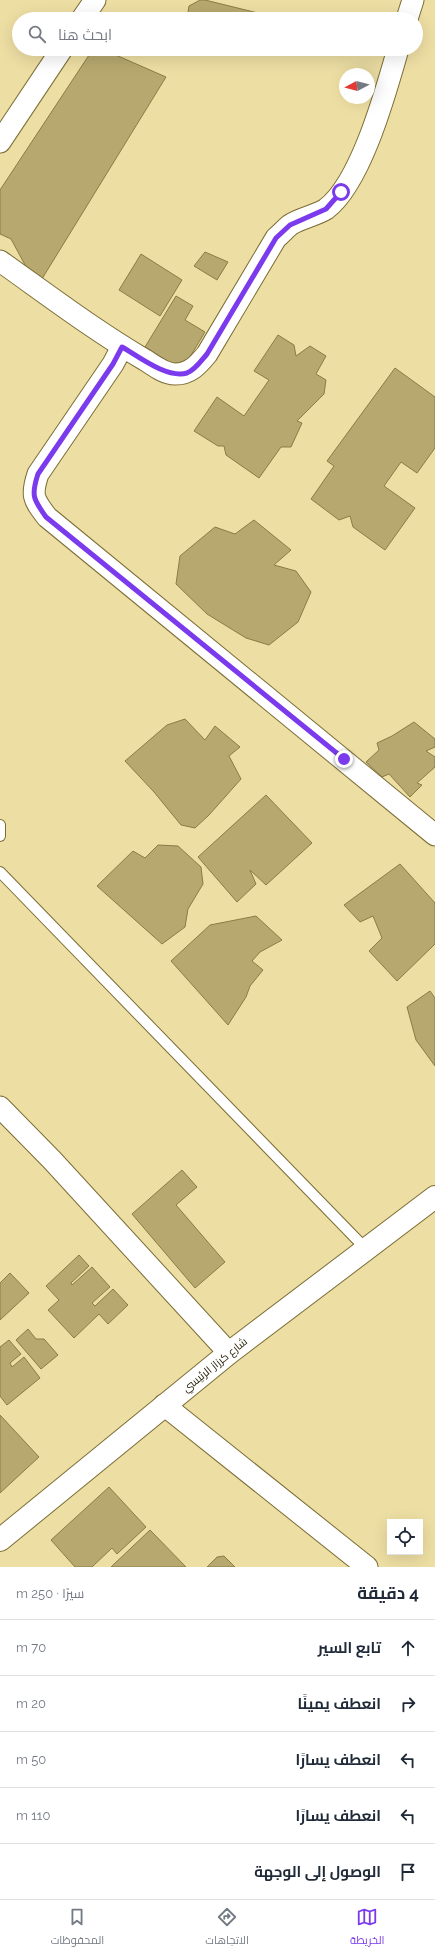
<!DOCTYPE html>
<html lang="ar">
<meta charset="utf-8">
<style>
:root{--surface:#fff;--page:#f6f6f7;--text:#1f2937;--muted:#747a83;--line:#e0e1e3;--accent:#7c3aed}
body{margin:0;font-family:Raleway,Cairo,sans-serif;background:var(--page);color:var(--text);direction:rtl}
.controls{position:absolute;right:12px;bottom:12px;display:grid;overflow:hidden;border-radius:0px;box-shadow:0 4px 16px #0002}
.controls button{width:36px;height:36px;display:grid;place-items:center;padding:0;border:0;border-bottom:1px solid var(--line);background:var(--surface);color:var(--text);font:20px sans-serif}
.compass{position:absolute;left:339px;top:68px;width:36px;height:36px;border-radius:50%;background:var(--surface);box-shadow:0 4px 16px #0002;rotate:263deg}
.stop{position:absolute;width:12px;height:12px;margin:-9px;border:3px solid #7c3aed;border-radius:50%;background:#fff}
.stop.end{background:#7c3aed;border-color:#fff;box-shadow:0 1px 4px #0008}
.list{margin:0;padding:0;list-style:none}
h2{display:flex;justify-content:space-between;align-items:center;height:52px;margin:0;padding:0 16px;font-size:17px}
h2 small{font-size:13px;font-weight:400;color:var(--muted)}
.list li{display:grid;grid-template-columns:26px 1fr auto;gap:12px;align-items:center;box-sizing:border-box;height:56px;padding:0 16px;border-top:1px solid var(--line)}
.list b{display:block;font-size:15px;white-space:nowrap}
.list em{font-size:13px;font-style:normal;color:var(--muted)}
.icon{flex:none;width:22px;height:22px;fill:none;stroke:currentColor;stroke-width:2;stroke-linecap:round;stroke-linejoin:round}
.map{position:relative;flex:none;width:435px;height:1567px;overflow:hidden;direction:ltr}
.search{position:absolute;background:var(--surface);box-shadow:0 4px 16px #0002;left:12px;right:12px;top:12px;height:44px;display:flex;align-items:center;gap:10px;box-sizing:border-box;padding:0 14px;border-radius:22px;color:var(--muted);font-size:15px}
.sheet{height:332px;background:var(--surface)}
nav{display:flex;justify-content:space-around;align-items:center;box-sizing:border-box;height:56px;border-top:1px solid var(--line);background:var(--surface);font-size:11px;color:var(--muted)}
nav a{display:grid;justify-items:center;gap:2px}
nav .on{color:var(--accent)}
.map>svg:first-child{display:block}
</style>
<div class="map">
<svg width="435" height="1567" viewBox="0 0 435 1567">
<rect width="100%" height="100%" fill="#eddea3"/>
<!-- building -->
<g fill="#b7a86f" stroke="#8a7c44">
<polygon points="200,0 205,0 266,15 265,19 187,19 189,6"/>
<polygon points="93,49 102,49 166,77 37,287 11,239 0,234 0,190"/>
<polygon points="205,252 228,262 217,280 194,266"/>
<polygon points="141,254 182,280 160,316 119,290"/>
<polygon points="176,296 193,306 185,320 205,332 182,370 145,347"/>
<polygon points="278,335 294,345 296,356 310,346 326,356 316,374 326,380 324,394 297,421 302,423 291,447 281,447 259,478 226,455 224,446 218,446 194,431 217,397 244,416 269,380 254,371"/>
<polygon points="395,368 435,397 435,448 417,473 401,462 384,486 415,508 385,550 353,527 350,516 339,520 311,499 334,466 327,461"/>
<polygon points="254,520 291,550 274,565 296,571 311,592 298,622 269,645 246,638 207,614 176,584 180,556 215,527 235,534"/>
<polygon points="185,719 205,740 215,726 240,747 229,756 241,779 209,815 195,828 181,825 154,792 125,761 167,725"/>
<polygon points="414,722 435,739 435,747 426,751 435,757 435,767 417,783 422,785 410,797 389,774 382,777 366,762 379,750 377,743 392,736"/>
<polygon points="266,795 312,843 266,885 250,870 256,884 237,902 198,857"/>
<polygon points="158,845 178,846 201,867 203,884 188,909 185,927 162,944 97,886 133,851 145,858"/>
<polygon points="400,864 435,903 435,944 397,981 369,951 382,938 373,916 360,922 344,905"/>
<polygon points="256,916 282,940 260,952 252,961 263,970 250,986 246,997 228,1025 171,961 210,925"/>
<polygon points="430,991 435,998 435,1066 416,1040 407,1007"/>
<polygon points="182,1170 197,1187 176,1205 225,1262 195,1288 132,1214"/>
<polygon points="79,1255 89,1266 71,1283 72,1285 92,1267 110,1287 92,1303 95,1306 113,1289 128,1305 108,1324 99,1314 74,1338 48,1310 59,1300 46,1286"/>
<polygon points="10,1273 29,1293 0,1320 0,1283"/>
<polygon points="28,1329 36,1339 44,1339 58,1355 41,1369 16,1340"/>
<polygon points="9,1340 21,1354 10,1363 12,1367 24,1357 40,1378 7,1405 0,1396 0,1347"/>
<polygon points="0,1415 39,1457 0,1493"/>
<polygon points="109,1487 146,1527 117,1554 112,1548 92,1567 75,1567 51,1540"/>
<polygon points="150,1530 186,1567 111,1567"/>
<polygon points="224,1556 235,1567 207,1567 217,1557"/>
</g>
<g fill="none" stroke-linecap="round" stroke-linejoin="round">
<!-- lane casing -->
<g stroke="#7b6d35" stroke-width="12">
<g id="lane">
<polyline points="0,825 0,836"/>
<polyline points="0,872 366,1249"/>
</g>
</g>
<!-- street casing -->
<g stroke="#7b6d35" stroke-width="23">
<g id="street">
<polyline points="82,19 95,0"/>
<polyline points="407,19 413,0"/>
<polyline points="0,142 62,49"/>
<path d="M0 261C48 295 94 330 145 360 153 365 164 374 175 374 190 374 198 365 207 354L276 238C281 234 285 229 290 225 300 218 315 216 326 209 361 183 386 91 398 49"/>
<path d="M122 347 113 364 38 474C31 495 33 499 47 517L435 835"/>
<polyline points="0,1107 52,1160 229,1353"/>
<polyline points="164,1405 367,1567"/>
</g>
</g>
<!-- secondary casing -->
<g stroke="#7b6d35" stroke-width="24">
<polyline id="secondary" points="0,1540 229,1353 435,1197"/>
</g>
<!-- lane -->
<use href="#lane" stroke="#fff" stroke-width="10"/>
<!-- street -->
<use href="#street" stroke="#fff" stroke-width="21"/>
<!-- secondary -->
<use href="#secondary" stroke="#fff" stroke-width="22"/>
</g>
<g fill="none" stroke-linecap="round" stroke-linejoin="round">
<!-- route -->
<path stroke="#7c3aed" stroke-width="5" d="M341 192 326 209 290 225 276 238 207 354C201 361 195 370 187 373 167 379 138 356 122 347L113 364 38 474C31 495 33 499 46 517L344 759"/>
</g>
<g text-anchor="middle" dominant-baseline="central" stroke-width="3.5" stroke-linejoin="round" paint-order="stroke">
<!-- street labels -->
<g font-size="11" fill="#272109" stroke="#fefefe">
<text transform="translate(215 1365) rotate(-39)">شارع كرزاز الرئيسي</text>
</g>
</g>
</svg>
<div class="controls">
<button><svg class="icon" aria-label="locate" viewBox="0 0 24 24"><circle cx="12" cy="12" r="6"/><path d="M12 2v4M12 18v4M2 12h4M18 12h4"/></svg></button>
</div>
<svg class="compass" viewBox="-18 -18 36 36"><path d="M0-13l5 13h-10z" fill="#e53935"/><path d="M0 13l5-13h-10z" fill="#747a83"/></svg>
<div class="stop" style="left:341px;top:192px"></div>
<div class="stop end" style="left:344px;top:759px"></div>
<div class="search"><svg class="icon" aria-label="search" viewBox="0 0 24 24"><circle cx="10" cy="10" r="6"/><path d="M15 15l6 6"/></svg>ابحث هنا</div>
</div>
<section class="sheet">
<h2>4 دقيقة<small>سيرًا · 250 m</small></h2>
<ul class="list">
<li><svg class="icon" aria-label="ahead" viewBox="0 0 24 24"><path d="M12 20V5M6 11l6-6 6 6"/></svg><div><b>تابع السير</b></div><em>70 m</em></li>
<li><svg class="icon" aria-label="right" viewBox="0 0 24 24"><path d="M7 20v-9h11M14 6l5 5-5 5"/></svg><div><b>انعطف يمينًا</b></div><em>20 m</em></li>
<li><svg class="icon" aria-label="left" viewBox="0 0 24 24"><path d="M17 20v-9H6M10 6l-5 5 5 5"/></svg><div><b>انعطف يسارًا</b></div><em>50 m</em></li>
<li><svg class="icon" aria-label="left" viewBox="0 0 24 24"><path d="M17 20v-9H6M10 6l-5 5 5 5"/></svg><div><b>انعطف يسارًا</b></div><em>110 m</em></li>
<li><svg class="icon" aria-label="arrive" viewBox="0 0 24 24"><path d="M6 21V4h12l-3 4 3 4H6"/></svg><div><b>الوصول إلى الوجهة</b></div></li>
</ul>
</section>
<nav>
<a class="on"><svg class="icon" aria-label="map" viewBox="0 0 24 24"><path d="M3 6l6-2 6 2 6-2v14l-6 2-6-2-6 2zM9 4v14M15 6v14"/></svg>الخريطة</a>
<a><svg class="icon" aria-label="directions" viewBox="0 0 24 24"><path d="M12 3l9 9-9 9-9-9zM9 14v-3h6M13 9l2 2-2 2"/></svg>الاتجاهات</a>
<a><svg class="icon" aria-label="saved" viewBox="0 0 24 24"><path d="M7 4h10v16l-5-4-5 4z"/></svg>المحفوظات</a>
</nav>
